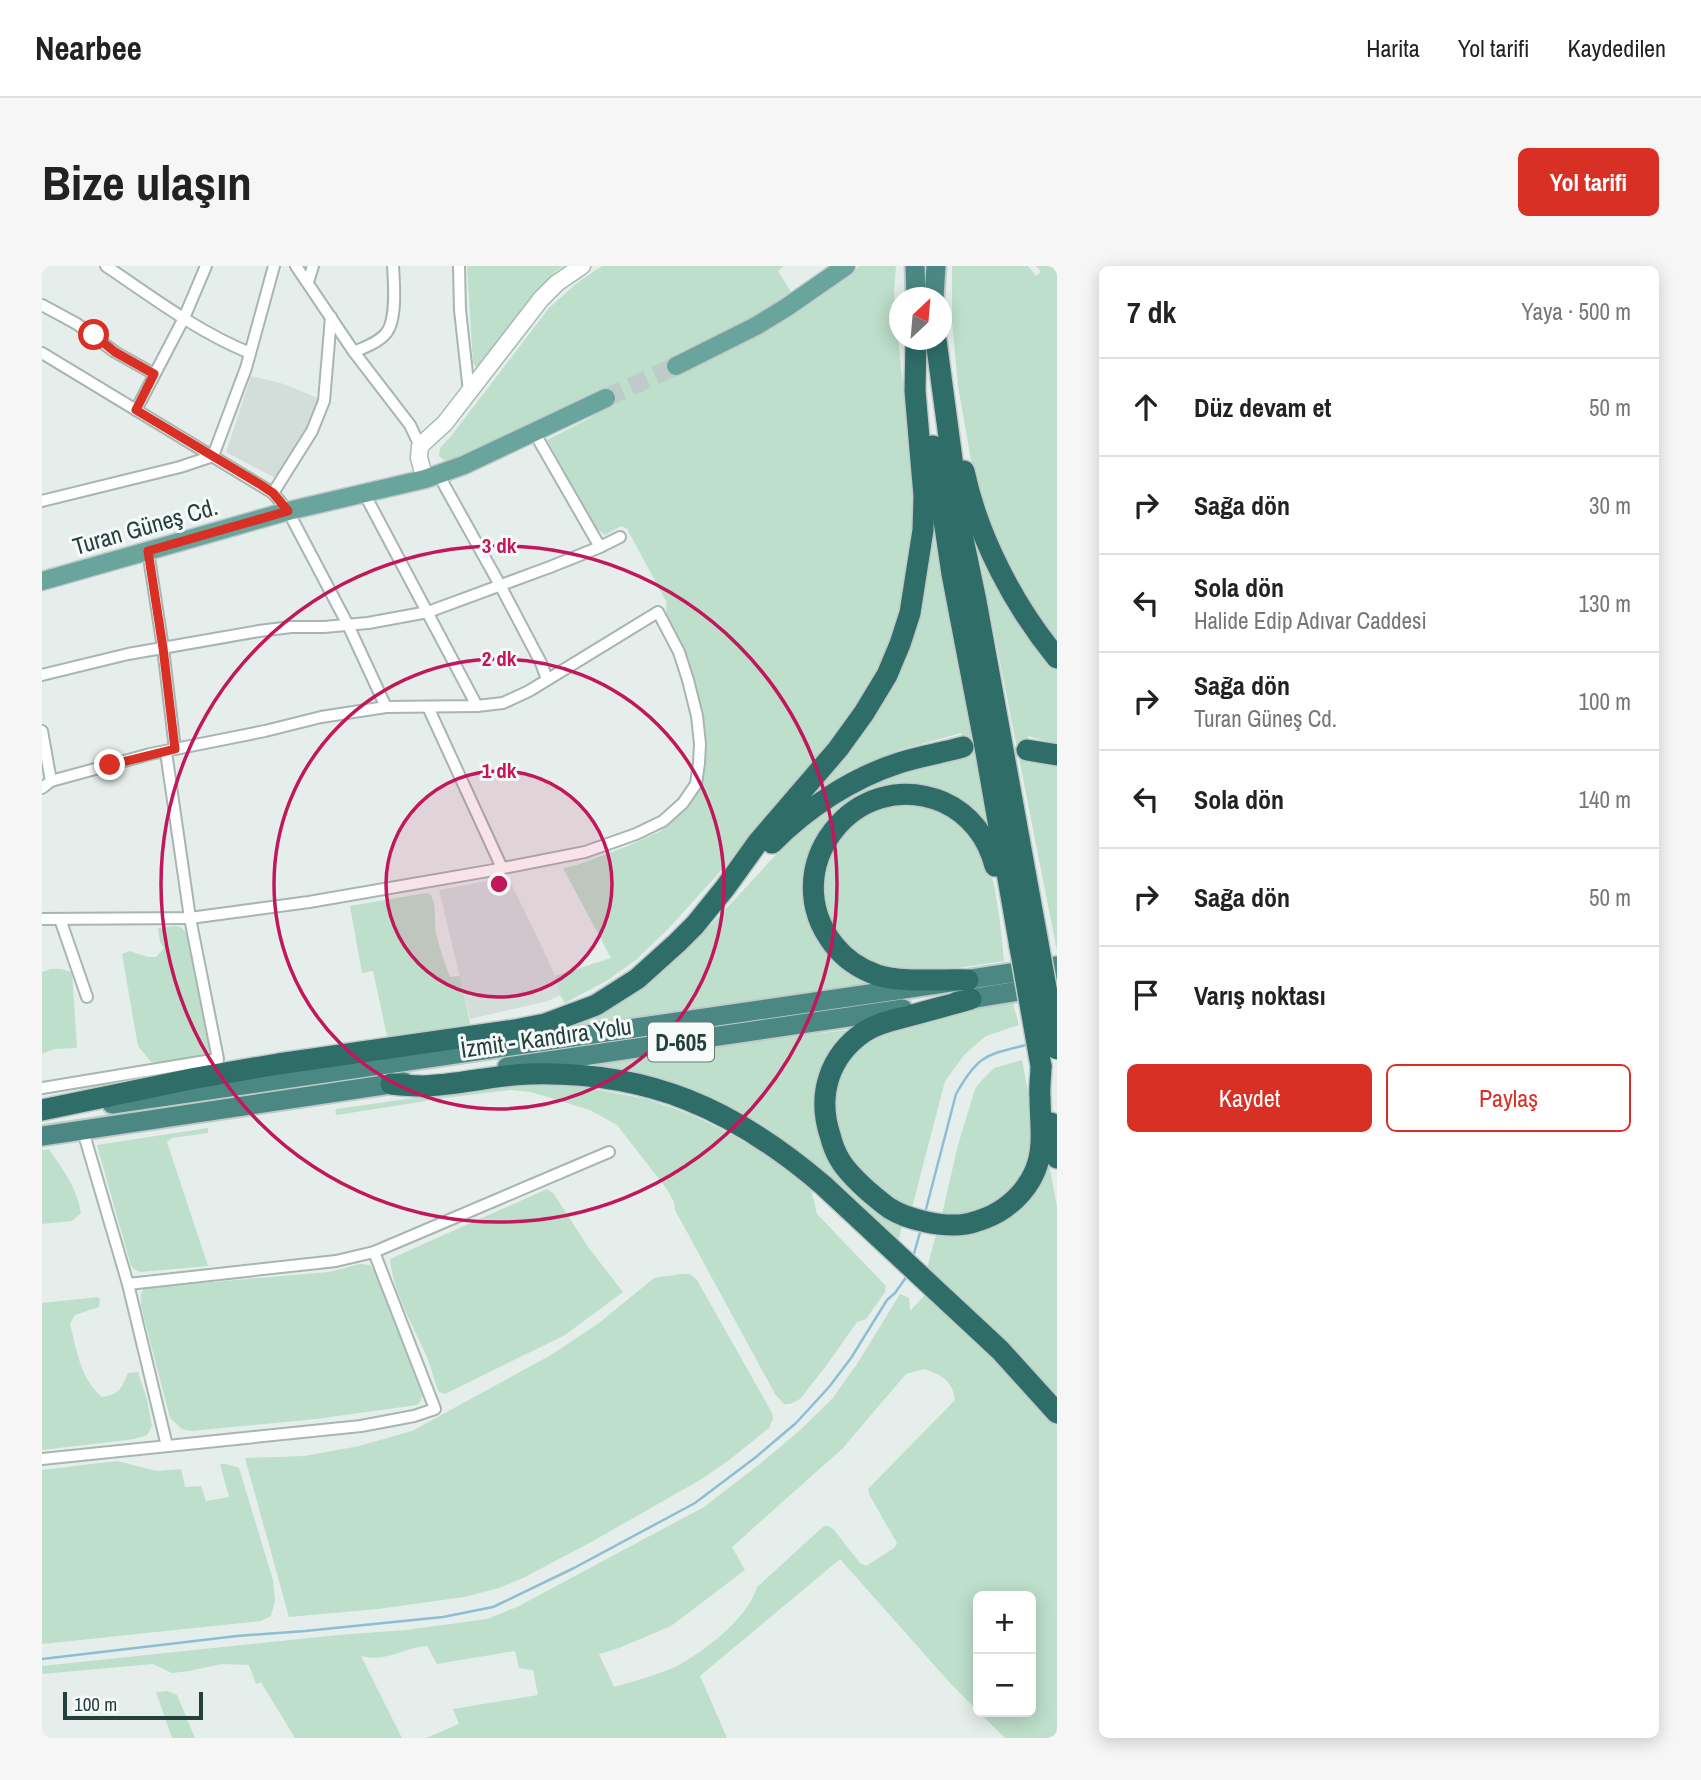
<!DOCTYPE html>
<html lang="tr">
<meta charset="utf-8">
<style>
:root{--surface:#fff;--page:#f6f6f6;--text:#222;--muted:#767676;--line:#e0e0e0;--accent:#d93025}
body{margin:0;font-family:"Archivo Narrow",sans-serif;background:var(--page);color:var(--text)}
.controls{position:absolute;right:21px;bottom:21px;display:grid;overflow:hidden;border-radius:10px;box-shadow:0 4px 18px #0003}
.controls button{width:63px;height:63px;display:grid;place-items:center;padding:0;border:0;border-bottom:2px solid var(--line);background:var(--surface);color:var(--text);font:35px sans-serif}
.compass{position:absolute;left:847px;top:21px;width:63px;height:63px;border-radius:50%;background:var(--surface);box-shadow:0 4px 18px #0003;rotate:26deg}
.scale{position:absolute;left:21px;bottom:18px;width:140px;box-sizing:border-box;padding-left:7px;border:4px solid #23403d;border-top:0;font-size:19px;line-height:24px;white-space:nowrap;color:#23403d;-webkit-text-stroke:5px #f6faf9;paint-order:stroke}
.stop{position:absolute;width:21px;height:21px;margin:-16px;border:5px solid #d93025;border-radius:50%;background:#fff}
.stop.end{background:#d93025;border-color:#fff;box-shadow:0 2px 7px #0008}
.list{margin:0;padding:0;list-style:none}
h2{display:flex;justify-content:space-between;align-items:center;height:91px;margin:0;padding:0 28px;font-size:30px}
h2 small{font-size:23px;font-weight:400;color:var(--muted)}
.list li{display:grid;grid-template-columns:46px 1fr auto;gap:21px;align-items:center;box-sizing:border-box;height:98px;padding:0 28px;border-top:2px solid var(--line)}
.list b{display:block;font-size:26px;white-space:nowrap}
.list p{margin:0;font-size:23px;white-space:nowrap;color:var(--muted)}
.list em{font-size:23px;font-style:normal;color:var(--muted)}
.actions{display:flex;gap:14px;padding:21px 28px}
.actions a{flex:1;padding:16px 0;border:2px solid var(--accent);border-radius:10px;text-align:center;font-size:24px;color:var(--accent)}
.actions .main{background:var(--accent);color:#fff}
.icon{flex:none;width:38px;height:38px;fill:none;stroke:currentColor;stroke-width:2;stroke-linecap:round;stroke-linejoin:round}
.map{position:relative;flex:none;width:1015px;height:1472px;overflow:hidden;border-radius:10px}
header{display:flex;align-items:center;gap:42px;box-sizing:border-box;height:98px;padding:0 35px;background:var(--surface);border-bottom:2px solid var(--line)}
header strong{font-size:33px}
nav{display:flex;gap:38px;margin-inline-start:auto;font-size:24px}
.intro{display:flex;align-items:center;justify-content:space-between;box-sizing:border-box;height:168px;padding:0 42px}
h1{margin:0;font-size:49px}
.button{padding:18px 32px;border-radius:10px;background:var(--accent);color:#fff;font-size:24px;font-weight:700}
main{display:flex;gap:42px;padding:0 42px}
aside{flex:1;background:var(--surface);border-radius:10px;box-shadow:0 4px 18px #0003}
.map>svg:first-child{display:block}
</style>
<header>
<strong>Nearbee</strong>
<nav><a>Harita</a><a>Yol tarifi</a><a>Kaydedilen</a></nav>
</header>
<div class="intro"><h1>Bize ulaşın</h1><a class="button">Yol tarifi</a></div>
<main>
<div class="map">
<svg width="1015" height="1472" viewBox="0 0 1015 1472">
<rect width="100%" height="100%" fill="#e5eeeb"/>
<!-- built -->
<g fill="#d3dedb">
<polygon points="209,110 242,118 278,133 264,168 233,212 184,186"/>
<polygon points="466,611 498,677 513,710 518,729 506,735 428,753 397,624"/>
</g>
<!-- green -->
<g fill="#bedfcc" fill-rule="evenodd">
<polygon points="425,0 522,0 514,5 497,24 436,104 431,97"/>
<polygon points="560,0 742,0 736,5 749,26 712,50 630,90 638,108 758,44 818,0 854,0 852,24 859,102 872,194 872,249 868,302 857,350 843,386 827,420 811,447 793,472 704,577 626,663 595,693 566,714 523,737 518,729 513,710 569,692 521,602 535,599 586,580 619,565 648,538 654,526 662,488 625,353 624,335 585,263 579,260 563,269 554,262 505,174 548,152 568,139 412,195 402,194 397,190 398,182 410,169 507,42 535,17"/>
<polygon points="910,0 986,0 994,10 999,6 994,0 1015,0 1015,378 989,341 951,271 930,200 916,120 910,55"/>
<polygon points="892,253 949,568 893,524 791,552 770,581 764,598 762,615 764,643 775,671 791,690 847,717 481,769 576,737 618,708 668,660 755,566 789,538 843,509 922,490 919,467 854,485 805,506 760,536 832,445"/>
<polygon points="932,264 997,382 1015,404 1015,478 986,470 985,490 1015,496 1015,685"/>
<polygon points="868,537 917,552 941,584 952,618 958,656 962,695 889,706 829,700 789,665 780,619 789,586 807,561 835,543"/>
<path d="M384 627 388 628C396 641 391 654 394 667 397 682 403 697 408 711L418 710 429 762 346 774 331 705 320 707 308 640Z"/>
<polygon points="133,660 139,661 145,668 168,784 166,789 158,792 115,797 109,796 96,780 80,688 87,685 106,691 114,691 122,682 118,676 116,662"/>
<polygon points="9,703 19,703 30,706 35,782 12,783 0,788 0,706"/>
<polygon points="970,734 977,759 944,770 923,788 903,815 870,942 843,930 812,899 796,871 791,850 794,810 820,775 865,756"/>
<polygon points="813,763 773,847 845,953 860,960 856,976 709,855 504,802 576,791"/>
<polygon points="980,794 993,864 985,910 946,943 921,947 900,948 916,879 933,823 939,815 952,802"/>
<polygon points="471,818 540,821 605,833 650,849 687,867 724,889 769,923 775,948 844,1020 843,1026 824,1053 815,1056 784,1100 758,1133 748,1138 742,1138 733,1128 633,944 632,936 624,922 575,859 548,844 489,826 468,824 403,832 295,849 293,846 294,843"/>
<polygon points="166,862 166,867 130,872 125,876 166,1000 99,1006 93,1004 89,1000 55,879"/>
<path d="M7 883C21 904 35 922 39 947L30 955 0 958V884Z"/>
<polygon points="1005,887 1015,941 1015,1133 885,1002 894,969 916,969 933,962"/>
<path d="M505 923 512 928 546 981 581 1026 523 1069 403 1128 397 1126C391 1113 389 1098 382 1085 369 1055 351 1026 348 993Z"/>
<polygon points="318,998 328,999 333,1006 380,1129 379,1135 375,1139 274,1153 149,1165 140,1163 128,1152 99,1040 99,1028 102,1022 287,1006"/>
<polygon points="639,1008 648,1008 655,1014 730,1147 731,1153 727,1162 686,1195 658,1214 551,1275 483,1311 457,1322 422,1331 336,1343 247,1351 203,1192 263,1190 317,1180 370,1165 509,1089 557,1057 612,1012"/>
<path d="M858 1028 867 1032 868 1045 884 1028C930 1070 976 1112 1015 1161V1472H963L937 1446H989V1330H936V1445L908 1417 798 1293 658 1410 685 1472H384L417 1458 411 1443 496 1429 491 1404 477 1402 473 1385 395 1398 385 1380C361 1381 346 1397 319 1390L360 1472H253L219 1416 214 1418 207 1399 180 1398 147 1405 130 1407 111 1398 0 1408V1400L296 1369 364 1364 445 1353 475 1341 662 1241 719 1197 757 1165 790 1133 815 1098ZM882 1103C900 1109 910 1114 913 1134L826 1223 828 1230 855 1277 852 1282 824 1300 818 1297 792 1264 787 1260H782L715 1321C706 1352 663 1385 635 1400 616 1409 592 1415 572 1421L557 1388 577 1382 629 1360 703 1304 690 1281 800 1183 864 1108Z"/>
<path d="M56 1031 58 1034 57 1041 33 1049 28 1058C35 1085 38 1112 60 1131 78 1128 79 1123 86 1107L96 1106 105 1134 110 1160 105 1169 93 1173 0 1184V1037Z"/>
<polygon points="75,1195 115,1205 139,1203 143,1221 159,1220 164,1235 187,1231 178,1198 184,1198 197,1202 231,1314 233,1335 229,1350 219,1355 0,1378 0,1204"/>
<polygon points="126,1425 135,1429 153,1472 130,1472 114,1426"/>
</g>
<g fill="none" stroke-linecap="round" stroke-linejoin="round">
<!-- stream -->
<g stroke="#8dbed3" stroke-width="2.5">
<path d="M883 947 914 828C937 787 945 789 988 778"/>
<polyline points="871,991 879,963"/>
<polyline points="0,1393 195,1370 263,1365 401,1351 451,1341 532,1302 653,1237 714,1191 754,1157 787,1121 809,1092 845,1034 853,1027 865,1010"/>
</g>
<!-- primary-tunnel -->
<polyline stroke="#becbc8" stroke-width="18" stroke-dasharray="18 9" stroke-linecap="butt" points="564,132 634,100"/>
<!-- minor casing -->
<g stroke="#a7b6b3" stroke-width="14">
<g id="minor">
<path d="M64 0C110 31 156 66 208 87"/>
<polyline points="254,0 312,86 368,159 378,180"/>
<polyline points="417,0 418,44 427,126"/>
<polyline points="266,16 271,0"/>
<polyline points="0,39 35,58 73,86 112,108"/>
<path d="M312 86C323 81 338 76 345 66 355 52 352 17 351 0"/>
<polyline points="0,87 231,227 246,245 306,359 344,441"/>
<polyline points="94,144 142,52 164,0"/>
<polyline points="492,166 558,281"/>
<polyline points="396,208 458,319 499,397 505,413"/>
<polyline points="231,227 270,165 282,135 289,51"/>
<polyline points="322,227 435,440"/>
<polyline points="0,235 138,201 171,190 204,102 232,0"/>
<polyline points="106,285 121,382 133,483"/>
<polyline points="0,409 86,388 217,365 249,361 282,361 326,357 386,346 508,301 558,281 578,271"/>
<polyline points="386,441 460,602"/>
<polyline points="0,465 9,515"/>
<polyline points="0,522 9,515 68,499 108,488 223,465 279,451 344,441 435,440 461,437 487,425 616,346 637,386 646,414 655,450 658,478 657,497 654,518 641,537 621,555 594,568 543,586 446,605 267,636 148,652 0,653"/>
<polyline points="18,653 45,731"/>
<polyline points="0,822 176,793 148,652 124,486"/>
<polyline points="41,865 86,1018 125,1180"/>
<polyline points="86,1018 294,995 332,986 567,886"/>
<polyline points="0,1193 319,1160 372,1150 393,1143 332,986"/>
</g>
</g>
<!-- secondary casing -->
<g stroke="#a3bab5" stroke-width="19">
<polyline id="secondary" points="383,213 377,192 378,180 403,157 499,33 515,17 540,0"/>
</g>
<!-- primary casing -->
<g stroke="#c1cac9" stroke-width="21">
<g id="primary">
<polyline points="634,100 714,60 745,41 804,0"/>
<polyline points="0,315 246,245 383,213 422,199 564,132"/>
</g>
</g>
<!-- trunk casing -->
<g stroke="#c1cac9" stroke-width="23">
<g id="trunk">
<polyline points="873,0 874,32"/>
<polyline points="892,32 894,0"/>
<polyline points="915,735 1015,719"/>
<polyline points="465,801 861,743"/>
<polyline points="70,838 889,719 1015,700"/>
<polyline points="0,870 362,816"/>
</g>
</g>
<!-- motorway casing -->
<g stroke="#c1cac9" stroke-width="24">
<g id="motorway">
<polyline points="894,74 920,268 934,335 996,677"/>
<polyline points="891,180 910,308 942,475 978,681"/>
<path d="M922 205C936 271 972 340 1015 392"/>
<polyline points="985,484 1015,489"/>
<path d="M730 577C765 542 810 512 857 497 878 490 900 487 921 481"/>
<path d="M926 714C900 713 860 717 835 709 818 703 803 693 792 679 732 603 813 499 901 536 928 548 946 572 953 600"/>
<path d="M929 733C908 739 888 744 867 750 852 754 835 757 822 766 787 790 775 829 788 869 790 877 793 886 798 894 805 906 816 916 826 925 833 931 840 937 847 942 866 954 902 962 924 958 931 957 938 954 944 952 965 944 984 926 993 905 1003 881 998 857 998 831 997 821 999 810 999 800"/>
<path d="M349 818C359 819 370 820 381 820 417 819 452 809 488 808 607 805 692 843 781 919L958 1084 1015 1147"/>
<polyline points="0,844 154,812 236,798 473,764 503,758 554,739 595,713 635,677 653,659 683,622 716,576 796,483 822,447 845,409 858,378 868,347 881,264 882,230 873,125 874,74"/>
<polyline points="1009,857 1015,892"/>
</g>
</g>
<!-- minor -->
<use href="#minor" stroke="#fff" stroke-width="10"/>
<!-- secondary -->
<use href="#secondary" stroke="#fff" stroke-width="16"/>
<!-- primary -->
<use href="#primary" stroke="#69a49d" stroke-width="18"/>
<!-- trunk -->
<use href="#trunk" stroke="#4c8883" stroke-width="19"/>
<!-- motorway -->
<use href="#motorway" stroke="#2f6d69" stroke-width="21"/>
<!-- motorway-bridge casing -->
<g stroke="#c1cac9" stroke-width="24" stroke-linecap="butt">
<g id="motorway-bridge">
<polyline points="996,677 1015,783"/>
<polyline points="978,681 999,800"/>
</g>
</g>
<!-- motorway-bridge -->
<use href="#motorway-bridge" stroke="#2f6d69" stroke-width="21"/>
</g>
<g fill="none" stroke-linecap="round" stroke-linejoin="round">
<!-- route -->
<polyline stroke="#d93025" stroke-width="9" points="52,69 73,86 112,108 94,144 219,219 231,227 246,245 106,285 121,382 133,483 68,499"/>
</g>
<!-- distance rings -->
<circle cx="457" cy="618" r="113" fill="#c2185b" fill-opacity=".12"/>
<g fill="none" stroke="#c2185b" stroke-width="3.5">
<circle cx="457" cy="618" r="113"/>
<circle cx="457" cy="618" r="225"/>
<circle cx="457" cy="618" r="338"/>
</g>
<g text-anchor="middle" dominant-baseline="central" stroke-width="6" stroke-linejoin="round" paint-order="stroke">
<!-- shield labels -->
<rect fill="#f6faf9" stroke="#627875" stroke-width="2" x="606" y="756.5" width="66" height="39" rx="5"/>
<g font-size="23" font-weight="bold" fill="#23403d">
<text x="639" y="776">D-605</text>
</g>
<!-- street labels -->
<g font-size="24" fill="#23403d" stroke="#f6faf9">
<text transform="translate(103 260) rotate(-16)">Turan Güneş Cd.</text>
<text transform="translate(504 771) rotate(-8)">İzmit - Kandıra Yolu</text>
</g>
</g>
<circle cx="457" cy="618" r="10" fill="#c2185b" stroke="#f6faf9" stroke-width="3.5"/>
<g font-size="21" text-anchor="middle" font-weight="bold" fill="#c2185b" stroke="#f6faf9" stroke-width="6" stroke-linejoin="round" paint-order="stroke">
<text x="457" y="287">3 dk</text>
<text x="457" y="400">2 dk</text>
<text x="457" y="512">1 dk</text>
</g>
</svg>
<div class="controls">
<button>+</button>
<button>−</button>
</div>
<svg class="compass" viewBox="-18 -18 36 36"><path d="M0-13l5 13h-10z" fill="#e53935"/><path d="M0 13l5-13h-10z" fill="#767676"/></svg>
<div class="scale">100 m</div>
<div class="stop" style="left:52px;top:69px"></div>
<div class="stop end" style="left:68px;top:499px"></div>
</div>
<aside>
<h2>7 dk<small>Yaya · 500 m</small></h2>
<ul class="list">
<li><svg class="icon" aria-label="ahead" viewBox="0 0 24 24"><path d="M12 20V5M6 11l6-6 6 6"/></svg><div><b>Düz devam et</b></div><em>50 m</em></li>
<li><svg class="icon" aria-label="right" viewBox="0 0 24 24"><path d="M7 20v-9h11M14 6l5 5-5 5"/></svg><div><b>Sağa dön</b></div><em>30 m</em></li>
<li><svg class="icon" aria-label="left" viewBox="0 0 24 24"><path d="M17 20v-9H6M10 6l-5 5 5 5"/></svg><div><b>Sola dön</b><p>Halide Edip Adıvar Caddesi</p></div><em>130 m</em></li>
<li><svg class="icon" aria-label="right" viewBox="0 0 24 24"><path d="M7 20v-9h11M14 6l5 5-5 5"/></svg><div><b>Sağa dön</b><p>Turan Güneş Cd.</p></div><em>100 m</em></li>
<li><svg class="icon" aria-label="left" viewBox="0 0 24 24"><path d="M17 20v-9H6M10 6l-5 5 5 5"/></svg><div><b>Sola dön</b></div><em>140 m</em></li>
<li><svg class="icon" aria-label="right" viewBox="0 0 24 24"><path d="M7 20v-9h11M14 6l5 5-5 5"/></svg><div><b>Sağa dön</b></div><em>50 m</em></li>
<li><svg class="icon" aria-label="arrive" viewBox="0 0 24 24"><path d="M6 21V4h12l-3 4 3 4H6"/></svg><div><b>Varış noktası</b></div></li>
</ul>
<div class="actions"><a class="main">Kaydet</a><a>Paylaş</a></div>
</aside>
</main>
